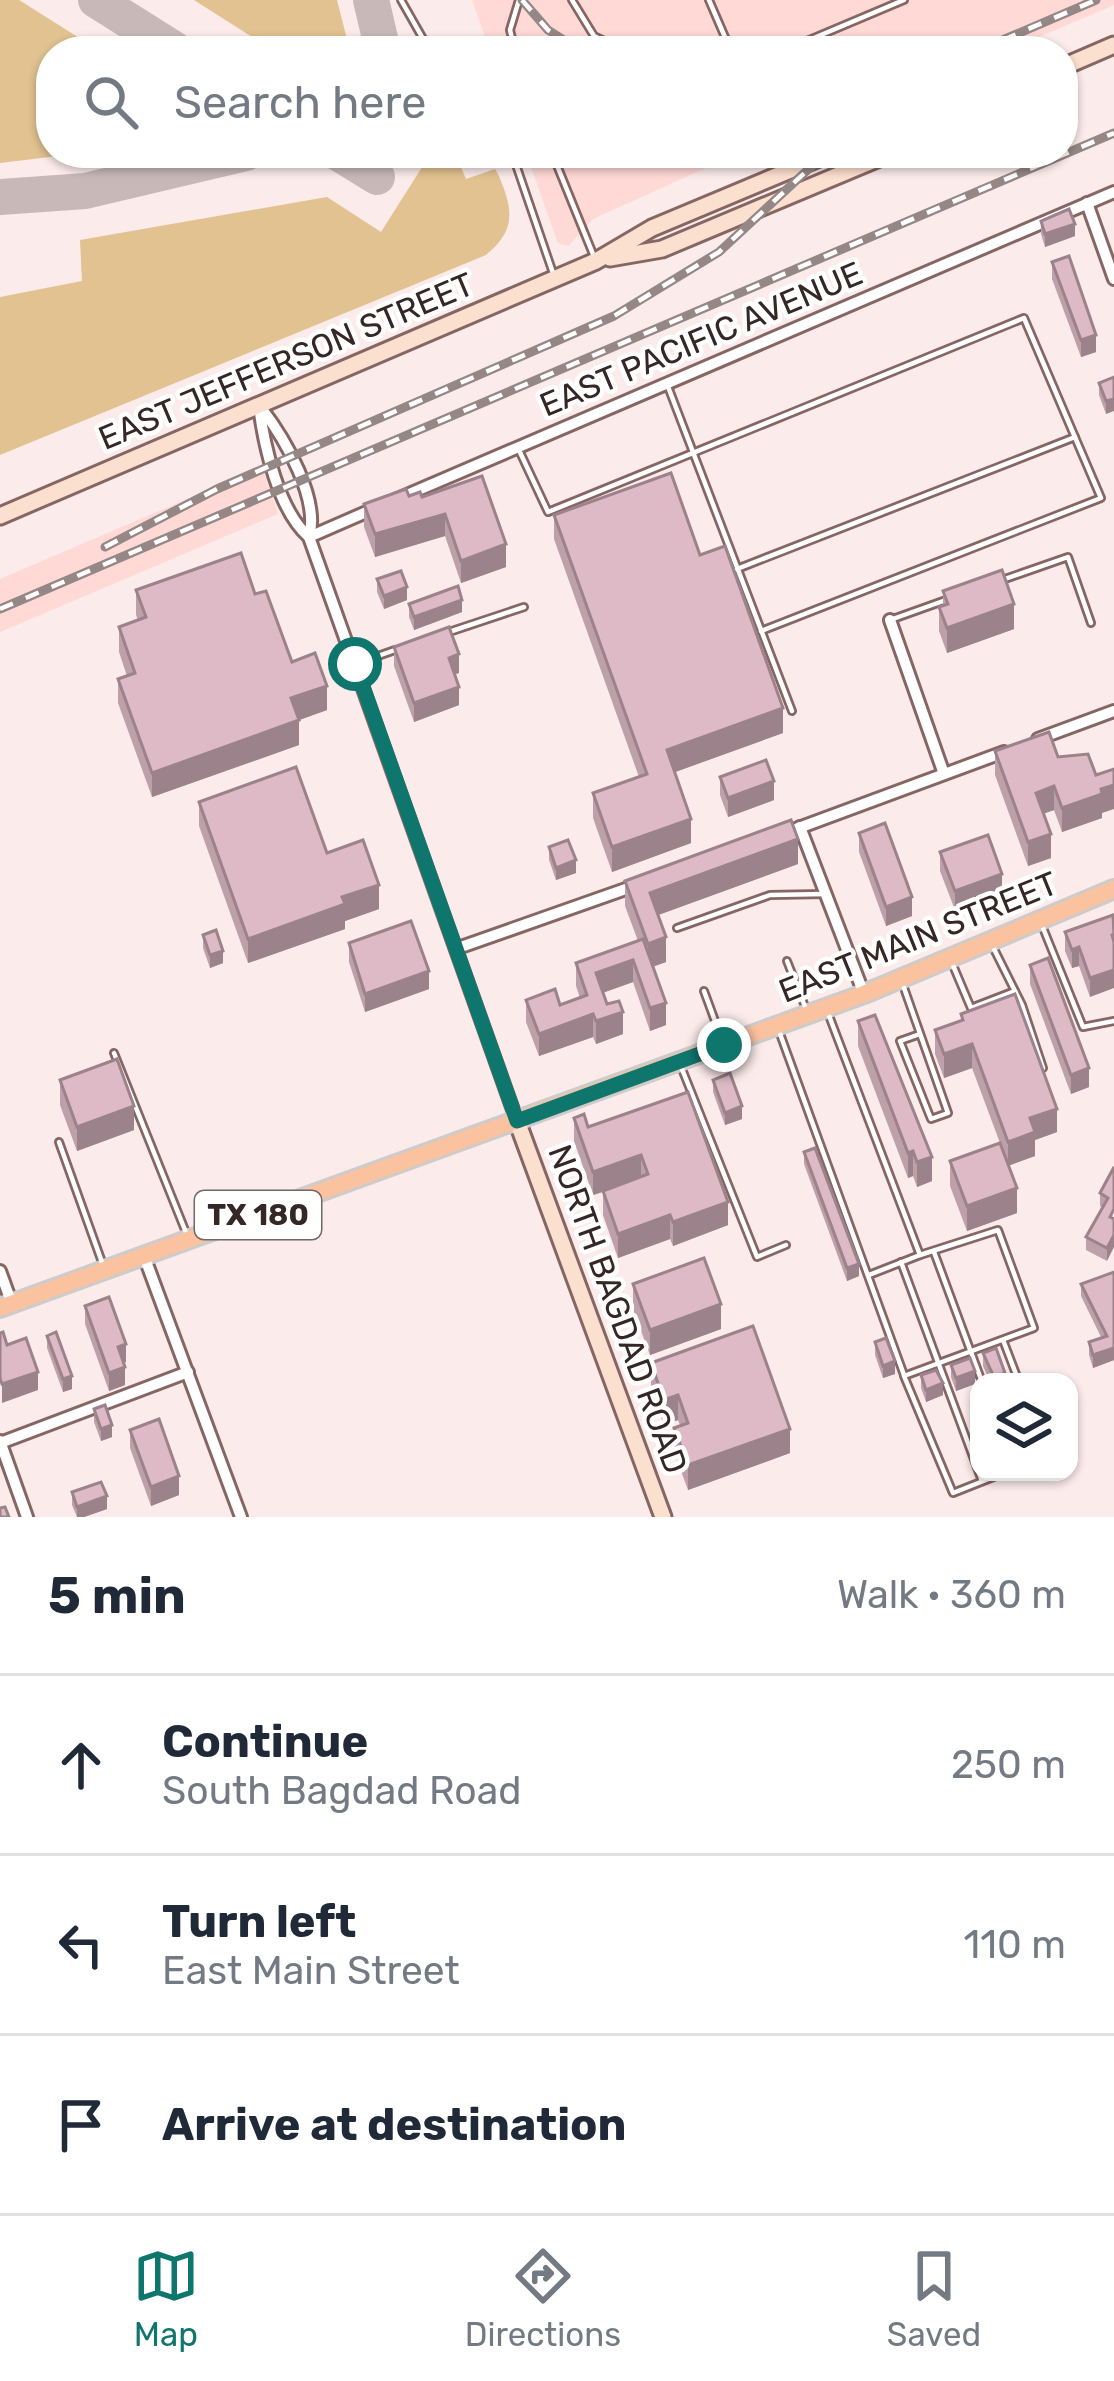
<!DOCTYPE html>
<meta charset="utf-8">
<style>
:root{--surface:#fff;--page:#f6f6f7;--text:#1f2937;--muted:#747a83;--line:#e0e1e3;--accent:#0f766e}
body{margin:0;font-family:Rubik,sans-serif;background:var(--page);color:var(--text)}
.controls{position:absolute;right:36px;bottom:36px;display:grid;overflow:hidden;border-radius:24px;box-shadow:0 3px 9px #0004}
.controls button{width:108px;height:108px;display:grid;place-items:center;padding:0;border:0;border-bottom:3px solid var(--line);background:var(--surface);color:var(--text);font:60px sans-serif}
.stop{position:absolute;width:36px;height:36px;margin:-27px;border:9px solid #0f766e;border-radius:50%;background:#fff}
.stop.end{background:#0f766e;border-color:#fff;box-shadow:0 3px 12px #0008}
.list{margin:0;padding:0;list-style:none}
h2{display:flex;justify-content:space-between;align-items:center;height:156px;margin:0;padding:0 48px;font-size:51px}
h2 small{font-size:39px;font-weight:400;color:var(--muted)}
.list li{display:grid;grid-template-columns:78px 1fr auto;gap:36px;align-items:center;box-sizing:border-box;height:180px;padding:0 48px;border-top:3px solid var(--line)}
.list b{display:block;font-size:45px;white-space:nowrap}
.list p{margin:0;font-size:39px;white-space:nowrap;color:var(--muted)}
.list em{font-size:39px;font-style:normal;color:var(--muted)}
.icon{flex:none;width:66px;height:66px;fill:none;stroke:currentColor;stroke-width:2;stroke-linecap:round;stroke-linejoin:round}
.map{position:relative;flex:none;width:1114px;height:1517px;overflow:hidden}
.search{position:absolute;background:var(--surface);box-shadow:0 3px 9px #0004;left:36px;right:36px;top:36px;height:132px;display:flex;align-items:center;gap:30px;box-sizing:border-box;padding:0 42px;border-radius:48px;color:var(--muted);font-size:45px}
.sheet{height:696px;background:var(--surface)}
nav{display:flex;justify-content:space-around;align-items:center;box-sizing:border-box;height:168px;border-top:3px solid var(--line);background:var(--surface);font-size:33px;color:var(--muted)}
nav a{display:grid;justify-items:center;gap:6px}
nav .on{color:var(--accent)}
.map>svg:first-child{display:block}
</style>
<div class="map">
<svg width="1114" height="1517" viewBox="0 0 1114 1517">
<rect width="100%" height="100%" fill="#fbebea"/>
<!-- built -->
<g fill="#ffd9d6">
<polygon points="472,0 1114,0 1114,5 1006,51 490,51"/>
<polygon points="526,153 739,153 593,219 568,246 558,243"/>
<polygon points="262,467 278,514 0,632 0,579"/>
</g>
<!-- green -->
<g fill="#e1c290">
<polygon points="0,0 19,0 100,51 51,51 51,153 83,153 0,163"/>
<polygon points="194,0 337,0 350,51 274,51"/>
<path d="M431 153H455L466 179 495 169 498 174C513 209 517 229 486 255L0 455V297L82 281 80 240 327 197 381 232Z"/>
</g>
<g fill="none" stroke-linecap="round" stroke-linejoin="round">
<!-- taxiway -->
<g stroke="#c8b9b8" stroke-width="36">
<polyline points="96,0 177,51"/>
<polyline points="371,0 383,51"/>
<polyline points="338,153 377,177"/>
<polyline points="0,197 85,191 246,153"/>
</g>
<!-- lane casing -->
<g stroke="#866663" stroke-width="10">
<g id="lane">
<polyline points="401,0 430,51"/>
<polyline points="572,0 594,36 625,51"/>
<polyline points="709,0 731,51"/>
<polyline points="515,51 510,30 519,0"/>
<polyline points="783,51 904,0"/>
<polyline points="512,153 553,273"/>
<polyline points="552,153 595,259"/>
<polyline points="667,384 792,711"/>
<polyline points="518,448 548,512 1024,318 1101,498 761,631"/>
<polyline points="737,569 1075,437"/>
<polyline points="1002,580 1068,557 1091,623"/>
<polyline points="890,620 946,600"/>
<polyline points="446,633 524,607"/>
<polyline points="355,664 395,650"/>
<polyline points="1041,923 1083,1027 1114,1021"/>
<polyline points="677,928 770,895 825,894"/>
<polyline points="991,943 1022,1005 1043,1068"/>
<polyline points="787,961 806,1009"/>
<polyline points="952,963 971,1008 1015,991"/>
<polyline points="903,985 948,1113 931,1119 900,1041 920,1034"/>
<polyline points="704,991 722,1040"/>
<polyline points="828,1013 920,1255 998,1230 1034,1328 904,1376 953,1493 1006,1472"/>
<polyline points="779,1031 904,1375"/>
<polyline points="114,1053 187,1235"/>
<polyline points="680,1064 757,1257 786,1245"/>
<polyline points="59,1142 103,1265"/>
<polyline points="934,1252 982,1382"/>
<polyline points="901,1262 982,1481"/>
<polyline points="869,1275 920,1255"/>
<polyline points="1003,1340 1019,1382"/>
</g>
</g>
<!-- street casing -->
<g stroke="#866663" stroke-width="16">
<g id="street">
<polyline points="1087,203 1114,279"/>
<path d="M259 406C264 445 278 510 309 537L517 1121"/>
<path d="M262 409C285 439 320 499 309 537"/>
<polyline points="395,500 1114,192"/>
<polyline points="309,537 378,507"/>
<polyline points="890,620 944,774"/>
<polyline points="1038,739 1114,711"/>
<polyline points="800,827 864,994"/>
<polyline points="785,833 1004,752"/>
<polyline points="458,948 637,885"/>
<polyline points="144,1256 241,1517"/>
<polyline points="0,1271 12,1304"/>
<polyline points="0,1441 27,1517"/>
<polyline points="0,1443 188,1372"/>
</g>
</g>
<!-- secondary casing -->
<g stroke="#866663" stroke-width="21">
<g id="secondary">
<polyline points="1063,67 1114,45"/>
<polyline points="610,258 662,249 891,153"/>
<polyline points="0,516 596,261 652,228 831,153"/>
<polyline points="517,1121 663,1517"/>
</g>
</g>
<!-- primary casing -->
<g stroke="#cecbcb" stroke-width="22">
<polyline id="primary" points="0,1308 864,994 1114,889"/>
</g>
<!-- lane -->
<use href="#lane" stroke="#fff" stroke-width="4.5"/>
<!-- street -->
<use href="#street" stroke="#fff" stroke-width="10"/>
<!-- secondary -->
<use href="#secondary" stroke="#fce0cf" stroke-width="15"/>
<!-- primary -->
<use href="#primary" stroke="#fac29f" stroke-width="16"/>
<!-- rail casing -->
<g stroke="#958785" stroke-width="9">
<g id="rail">
<polyline points="522,0 548,30 581,51"/>
<polyline points="977,51 1096,0"/>
<polyline points="105,547 217,489 614,316 719,252 826,153"/>
<polyline points="0,609 1114,133"/>
</g>
</g>
<!-- rail -->
<use href="#rail" stroke="#fff" stroke-width="4.5" stroke-dasharray="14" stroke-linecap="butt"/>
</g>
<!-- wall -->
<g fill="#bea0aa">
<polygon points="1041,221 1075,236 1045,247 1041,234"/>
<polygon points="1052,262 1096,352 1081,357 1052,279"/>
<polygon points="1114,377 1106,414 1099,395 1099,383"/>
<polygon points="409,496 422,497 506,567 461,583 445,536 375,557 364,527 364,504"/>
<polygon points="554,515 700,555 783,733 675,772 691,843 612,872 593,818 593,793 639,777 554,539"/>
<polygon points="377,579 407,600 384,609 377,592"/>
<polygon points="136,590 255,594 292,662 327,710 299,720 299,745 152,797 118,703 118,679 127,676 119,652 119,627 138,620 136,615"/>
<polygon points="943,591 1014,629 947,653 939,631 939,607 943,605"/>
<polygon points="409,604 462,612 414,630 409,617"/>
<polygon points="394,647 459,673 455,674 459,705 414,722 394,666"/>
<polygon points="995,751 1058,757 1102,813 1102,818 1062,832 1054,810 1043,814 1051,858 1028,866 995,775"/>
<polygon points="720,777 774,800 728,817 720,795"/>
<polygon points="199,802 327,853 379,909 345,921 345,929 248,963 199,826"/>
<polygon points="859,833 912,916 886,926 859,852"/>
<polygon points="549,847 576,873 556,880 549,860"/>
<polygon points="940,852 1002,893 955,910 940,871"/>
<polygon points="798,864 658,915 666,962 653,967 666,1025 650,1031 633,982 603,993 623,1034 596,1044 593,1037 539,1056 526,1022 526,1000 560,1005 580,998 576,986 576,963 638,941 625,906 625,881"/>
<polygon points="1113,915 1090,997 1079,966 1072,968 1065,951 1065,932"/>
<polygon points="203,935 223,963 210,968 203,948"/>
<polygon points="349,943 429,989 365,1012 349,962"/>
<polygon points="1030,965 1089,1087 1071,1094 1030,984"/>
<polygon points="961,1014 1057,1132 1035,1140 1035,1156 1009,1165 1017,1213 967,1231 950,1186 950,1161 1000,1143 972,1068 944,1078 935,1054 935,1030 961,1021"/>
<polygon points="858,1021 932,1181 917,1187 913,1176 908,1178 858,1046"/>
<polygon points="60,1080 134,1130 77,1151 60,1105"/>
<polygon points="713,1080 742,1119 725,1125 713,1092"/>
<polygon points="688,1092 728,1225 673,1246 670,1239 618,1258 603,1215 603,1192 593,1195 574,1141 574,1118 588,1127"/>
<polygon points="804,1152 859,1276 847,1281 804,1164"/>
<polygon points="1114,1167 1107,1261 1086,1250 1086,1237 1102,1207 1100,1206 1100,1193"/>
<polygon points="1114,1272 1114,1360 1093,1368 1089,1355 1089,1342 1101,1337 1081,1296 1081,1284"/>
<polygon points="633,1284 721,1329 650,1355 633,1309"/>
<polygon points="85,1306 126,1362 124,1363 125,1385 109,1391 85,1324"/>
<polygon points="47,1336 72,1389 63,1392 47,1348"/>
<polygon points="875,1342 895,1374 883,1378 875,1355"/>
<polygon points="983,1353 1005,1382 990,1382 983,1366"/>
<polygon points="651,1363 790,1453 688,1490 674,1452 674,1428 680,1425 678,1420 664,1425 651,1388"/>
<polygon points="951,1365 975,1384 956,1391 951,1377"/>
<polygon points="921,1375 943,1395 926,1402 921,1388"/>
<polygon points="94,1409 112,1437 101,1441 94,1422"/>
<polygon points="130,1430 179,1495 151,1506 130,1448"/>
<polygon points="72,1492 107,1509 84,1517 77,1517 72,1505"/>
</g>
<!-- shaded-wall -->
<g fill="#9b828b">
<polygon points="1075,224 1075,236 1045,247 1045,234"/>
<polygon points="1096,335 1096,352 1081,357 1081,340"/>
<polygon points="1114,399 1114,411 1106,414 1106,401"/>
<polygon points="445,514 445,536 375,557 375,534"/>
<polygon points="506,544 506,567 461,583 461,561"/>
<polygon points="407,587 407,600 384,609 384,596"/>
<polygon points="462,600 462,612 414,630 414,617"/>
<polygon points="1014,604 1014,629 947,653 947,628"/>
<polygon points="459,654 459,673 449,676 449,658"/>
<polygon points="327,686 327,710 291,723 291,698"/>
<polygon points="459,687 459,705 414,722 414,703"/>
<polygon points="783,708 783,733 667,775 667,750"/>
<polygon points="299,720 299,745 152,797 152,773"/>
<polygon points="774,781 774,800 728,817 728,798"/>
<polygon points="1114,785 1114,809 1102,813 1102,818 1062,832 1062,808"/>
<polygon points="1054,786 1054,810 1036,816 1036,793"/>
<polygon points="691,819 691,843 612,872 612,847"/>
<polygon points="1051,834 1051,858 1028,866 1028,842"/>
<polygon points="798,839 798,864 650,918 650,893"/>
<polygon points="576,860 576,873 556,880 556,868"/>
<polygon points="1002,874 1002,893 955,910 955,891"/>
<polygon points="379,885 379,909 345,921 345,929 248,963 248,939 342,897"/>
<polygon points="912,897 912,916 886,926 886,907"/>
<polygon points="666,937 666,962 648,968 648,944"/>
<polygon points="1079,947 1079,966 1072,968 1072,950"/>
<polygon points="223,951 223,963 210,968 210,955"/>
<polygon points="633,960 633,982 596,995 596,973"/>
<polygon points="1114,970 1114,988 1090,997 1090,978"/>
<polygon points="429,971 429,989 365,1012 365,994"/>
<polygon points="666,1003 666,1025 650,1031 650,1008"/>
<polygon points="623,1012 623,1034 596,1044 596,1021"/>
<polygon points="593,1014 593,1037 539,1056 539,1034"/>
<polygon points="972,1044 972,1068 944,1078 944,1054"/>
<polygon points="1089,1068 1089,1087 1071,1094 1071,1075"/>
<polygon points="134,1106 134,1130 77,1151 77,1127"/>
<polygon points="742,1106 742,1119 725,1125 725,1113"/>
<polygon points="1057,1109 1057,1132 1035,1140 1035,1156 1008,1166 1008,1142 1030,1118"/>
<polygon points="913,1151 913,1176 908,1178 908,1153"/>
<polygon points="641,1155 641,1179 593,1195 593,1172"/>
<polygon points="932,1157 932,1181 917,1187 917,1162"/>
<polygon points="1017,1188 1017,1213 967,1231 967,1206"/>
<polygon points="728,1202 728,1225 673,1246 673,1222"/>
<polygon points="670,1215 670,1239 618,1258 618,1234"/>
<polygon points="1114,1235 1114,1247 1107,1261 1107,1248"/>
<polygon points="859,1264 859,1276 847,1281 847,1268"/>
<polygon points="721,1304 721,1329 650,1355 650,1330"/>
<polygon points="126,1344 126,1362 118,1365 118,1347"/>
<polygon points="1114,1348 1114,1360 1093,1368 1093,1355"/>
<polygon points="895,1361 895,1374 883,1378 883,1366"/>
<polygon points="125,1367 125,1385 109,1391 109,1373"/>
<polygon points="975,1371 975,1384 956,1391 956,1378"/>
<polygon points="38,1372 38,1390 2,1403 2,1384"/>
<polygon points="1005,1373 1005,1382 994,1382 994,1377"/>
<polygon points="72,1376 72,1389 63,1392 63,1379"/>
<polygon points="943,1383 943,1395 926,1402 926,1390"/>
<polygon points="678,1395 678,1420 664,1425 664,1400"/>
<polygon points="112,1425 112,1437 101,1441 101,1429"/>
<polygon points="790,1429 790,1453 688,1490 688,1465"/>
<polygon points="179,1476 179,1495 151,1506 151,1487"/>
<polygon points="107,1496 107,1509 84,1517 77,1517 77,1507"/>
</g>
<!-- building -->
<g fill="#ddbac6" stroke="#9b828b" stroke-width="3">
<polygon points="1069,209 1075,224 1045,234 1041,221"/>
<polygon points="1069,256 1096,335 1081,340 1052,262"/>
<polygon points="1114,377 1114,399 1106,401 1099,383"/>
<polygon points="671,473 700,555 725,546 783,708 667,750 691,819 612,847 593,793 647,774 554,515"/>
<polygon points="482,476 506,544 461,561 445,514 375,534 364,504 406,489 409,496 420,492 422,497"/>
<polygon points="241,553 255,594 266,591 292,662 315,653 327,686 291,698 299,720 152,773 118,679 135,673 119,627 146,617 136,590"/>
<polygon points="1002,570 1014,604 947,628 939,607 948,604 943,591"/>
<polygon points="401,571 407,587 384,596 377,579"/>
<polygon points="458,586 462,600 414,617 409,604"/>
<polygon points="449,627 459,654 449,658 459,687 414,703 394,647"/>
<polygon points="1049,732 1058,757 1088,754 1096,775 1114,769 1114,785 1101,789 1102,794 1062,808 1054,786 1036,793 1051,834 1028,842 995,751"/>
<polygon points="766,760 774,781 728,798 720,777"/>
<polygon points="296,767 327,853 363,840 379,885 342,897 345,904 248,939 199,802"/>
<polygon points="791,820 798,839 650,893 666,937 648,944 625,881"/>
<polygon points="885,823 912,897 886,907 859,833"/>
<polygon points="988,835 1002,874 955,891 940,852"/>
<polygon points="568,840 576,860 556,868 549,847"/>
<polygon points="1113,915 1114,934 1112,935 1114,942 1114,970 1090,978 1079,947 1072,950 1065,932"/>
<polygon points="411,921 429,971 365,994 349,943"/>
<polygon points="216,930 223,951 210,955 203,935"/>
<polygon points="643,939 666,1003 650,1008 633,960 596,973 607,1004 619,1001 623,1012 596,1021 593,1014 539,1034 526,1000 555,989 560,1005 587,995 576,963"/>
<polygon points="1048,958 1089,1068 1071,1075 1030,965"/>
<polygon points="1015,994 1057,1109 1030,1118 1035,1132 1008,1142 972,1044 944,1054 935,1030 963,1020 961,1014"/>
<polygon points="875,1015 932,1157 917,1162 913,1151 908,1153 858,1021"/>
<polygon points="117,1059 134,1106 77,1127 60,1080"/>
<polygon points="730,1073 742,1106 725,1113 713,1080"/>
<polygon points="688,1092 728,1202 673,1222 670,1215 618,1234 603,1191 648,1174 641,1155 593,1172 574,1118 584,1114 588,1127"/>
<polygon points="1000,1143 1017,1188 967,1206 950,1161"/>
<polygon points="815,1148 859,1264 847,1268 804,1152"/>
<polygon points="1114,1167 1114,1209 1110,1217 1114,1219 1114,1235 1107,1248 1086,1237 1108,1198 1100,1193"/>
<polygon points="704,1258 721,1304 650,1330 633,1284"/>
<polygon points="1114,1272 1114,1348 1093,1355 1089,1342 1107,1336 1081,1284"/>
<polygon points="109,1297 126,1344 118,1347 125,1367 109,1373 85,1306"/>
<polygon points="753,1326 790,1429 688,1465 674,1428 688,1423 678,1395 664,1400 651,1363"/>
<polygon points="3,1332 7,1345 26,1338 38,1372 2,1384 0,1378 0,1333"/>
<polygon points="56,1332 72,1376 63,1379 47,1336"/>
<polygon points="886,1338 895,1361 883,1366 875,1342"/>
<polygon points="996,1348 1005,1373 994,1377 983,1353"/>
<polygon points="970,1358 975,1371 956,1378 951,1365"/>
<polygon points="936,1370 943,1383 926,1390 921,1375"/>
<polygon points="105,1405 112,1425 101,1429 94,1409"/>
<polygon points="159,1419 179,1476 151,1487 130,1430"/>
<polygon points="101,1482 107,1496 77,1507 72,1492"/>
<polygon points="5,1507 9,1517 0,1517 0,1508"/>
</g>
<g fill="none" stroke-linecap="round" stroke-linejoin="round">
<!-- route -->
<polyline stroke="#0f766e" stroke-width="15" points="355,664 517,1121 724,1045"/>
</g>
<g text-anchor="middle" dominant-baseline="central" stroke-width="9" stroke-linejoin="round" paint-order="stroke">
<!-- shield labels -->
<rect fill="#fff" stroke="#716866" stroke-width="3" x="195" y="1191" width="126" height="48" rx="9"/>
<g font-size="30" font-weight="bold" fill="#342725">
<text x="258" y="1215">TX 180</text>
</g>
<!-- street labels -->
<g font-size="33" fill="#342725" stroke="#fff">
<text transform="translate(701 339) rotate(-23)">EAST PACIFIC AVENUE</text>
<text transform="translate(286 361) rotate(-23)">EAST JEFFERSON STREET</text>
<text transform="translate(918 937) rotate(-22)">EAST MAIN STREET</text>
<text transform="translate(618 1309) rotate(70)">NORTH BAGDAD ROAD</text>
</g>
</g>
</svg>
<div class="controls">
<button><svg class="icon" aria-label="layers" viewBox="0 0 24 24"><path d="M12 4l9 5-9 5-9-5zM3 14l9 5 9-5"/></svg></button>
</div>
<div class="stop" style="left:355px;top:664px"></div>
<div class="stop end" style="left:724px;top:1045px"></div>
<div class="search"><svg class="icon" aria-label="search" viewBox="0 0 24 24"><circle cx="10" cy="10" r="6"/><path d="M15 15l6 6"/></svg>Search here</div>
</div>
<section class="sheet">
<h2>5 min<small>Walk · 360 m</small></h2>
<ul class="list">
<li><svg class="icon" aria-label="ahead" viewBox="0 0 24 24"><path d="M12 20V5M6 11l6-6 6 6"/></svg><div><b>Continue</b><p>South Bagdad Road</p></div><em>250 m</em></li>
<li><svg class="icon" aria-label="left" viewBox="0 0 24 24"><path d="M17 20v-9H6M10 6l-5 5 5 5"/></svg><div><b>Turn left</b><p>East Main Street</p></div><em>110 m</em></li>
<li><svg class="icon" aria-label="arrive" viewBox="0 0 24 24"><path d="M6 21V4h12l-3 4 3 4H6"/></svg><div><b>Arrive at destination</b></div></li>
</ul>
</section>
<nav>
<a class="on"><svg class="icon" aria-label="map" viewBox="0 0 24 24"><path d="M3 6l6-2 6 2 6-2v14l-6 2-6-2-6 2zM9 4v14M15 6v14"/></svg>Map</a>
<a><svg class="icon" aria-label="directions" viewBox="0 0 24 24"><path d="M12 3l9 9-9 9-9-9zM9 14v-3h6M13 9l2 2-2 2"/></svg>Directions</a>
<a><svg class="icon" aria-label="saved" viewBox="0 0 24 24"><path d="M7 4h10v16l-5-4-5 4z"/></svg>Saved</a>
</nav>
